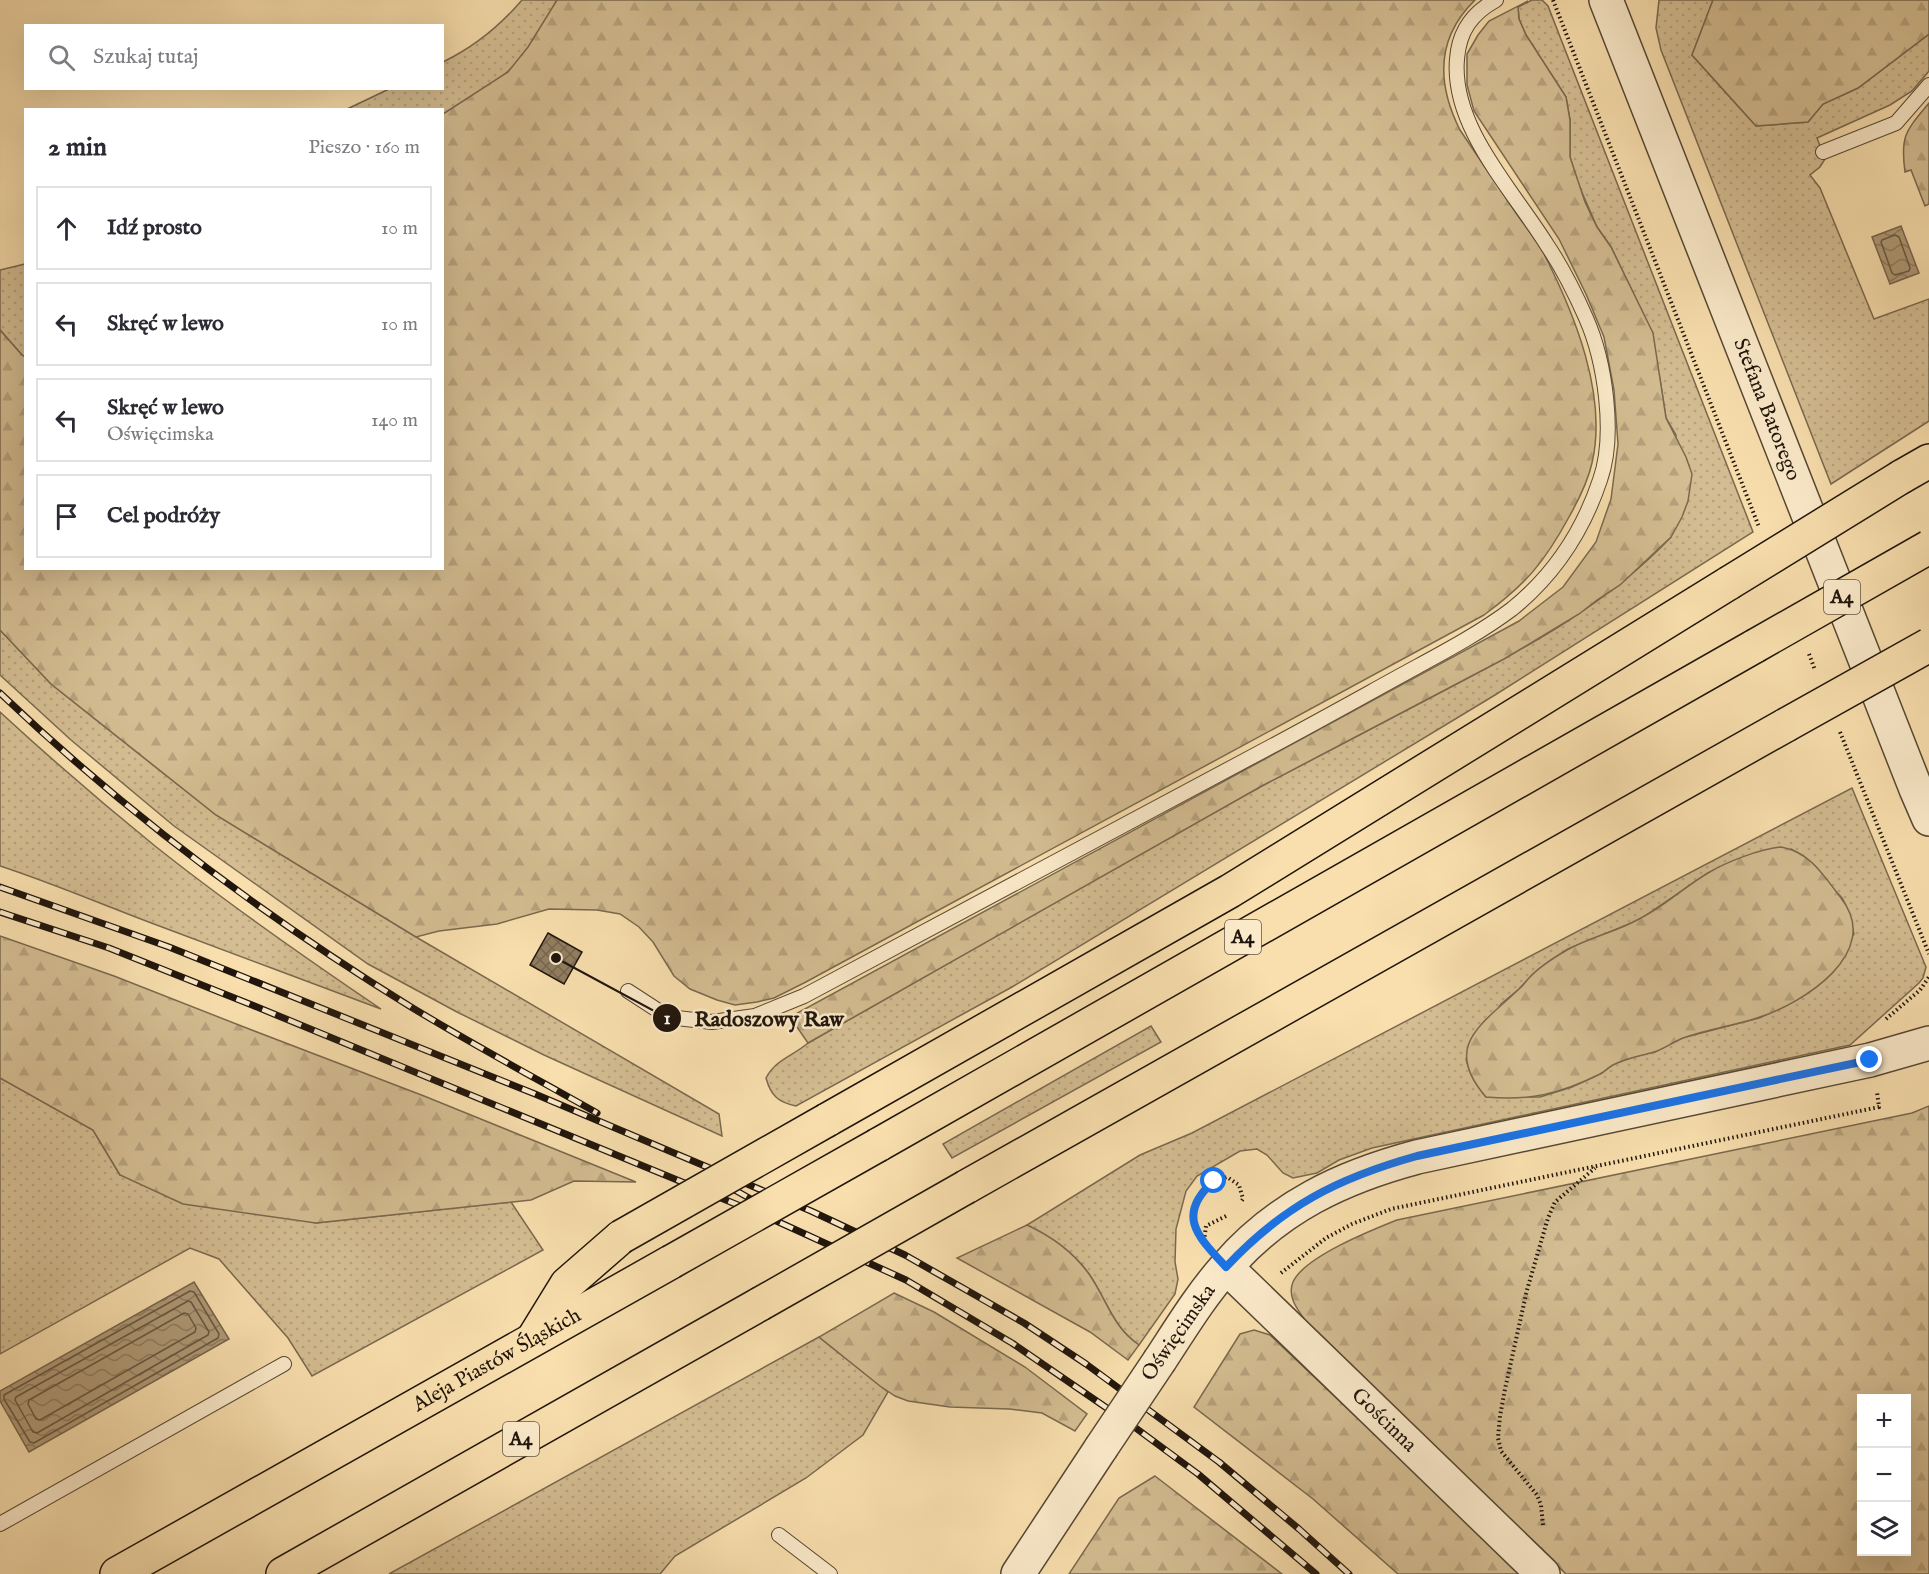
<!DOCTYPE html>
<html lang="pl">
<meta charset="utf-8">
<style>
:root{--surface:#fff;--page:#f7f7f7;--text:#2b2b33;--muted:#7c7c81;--line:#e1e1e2}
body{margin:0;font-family:"IM FELL English",serif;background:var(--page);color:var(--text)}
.controls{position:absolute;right:18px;bottom:18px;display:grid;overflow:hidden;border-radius:0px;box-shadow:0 6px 24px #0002}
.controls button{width:54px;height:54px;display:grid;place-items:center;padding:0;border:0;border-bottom:2px solid var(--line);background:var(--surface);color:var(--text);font:30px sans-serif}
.stop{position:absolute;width:18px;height:18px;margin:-14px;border:4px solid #1a73e8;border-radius:50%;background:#fff}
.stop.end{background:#1a73e8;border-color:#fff;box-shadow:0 2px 6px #0008}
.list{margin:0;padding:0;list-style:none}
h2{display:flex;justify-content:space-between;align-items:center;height:78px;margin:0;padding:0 24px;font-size:26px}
h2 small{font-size:20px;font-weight:400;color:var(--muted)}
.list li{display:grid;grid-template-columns:39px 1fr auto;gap:18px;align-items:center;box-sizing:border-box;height:84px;margin:0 12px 12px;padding:0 12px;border:2px solid var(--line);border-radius:0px}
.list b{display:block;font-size:22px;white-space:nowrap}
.list p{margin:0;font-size:20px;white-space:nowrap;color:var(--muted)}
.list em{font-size:20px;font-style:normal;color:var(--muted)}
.icon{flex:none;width:33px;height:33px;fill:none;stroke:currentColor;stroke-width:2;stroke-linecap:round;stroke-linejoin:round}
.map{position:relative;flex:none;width:1929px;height:1574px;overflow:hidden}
.search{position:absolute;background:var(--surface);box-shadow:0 6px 24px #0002;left:24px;top:24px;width:420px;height:66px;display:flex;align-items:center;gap:15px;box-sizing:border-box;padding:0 21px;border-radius:0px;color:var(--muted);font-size:22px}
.panel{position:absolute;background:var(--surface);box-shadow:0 6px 24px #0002;left:24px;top:108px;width:420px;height:462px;border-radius:0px}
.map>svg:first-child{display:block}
</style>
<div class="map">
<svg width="1929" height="1574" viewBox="0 0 1929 1574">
<defs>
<pattern id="grass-dots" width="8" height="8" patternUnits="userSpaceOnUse" patternTransform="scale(1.5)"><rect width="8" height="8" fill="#d4bd92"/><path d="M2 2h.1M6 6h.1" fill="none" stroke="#b6a27d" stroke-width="1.8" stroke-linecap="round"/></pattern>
<pattern id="forest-firs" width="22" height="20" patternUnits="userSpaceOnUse" patternTransform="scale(1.5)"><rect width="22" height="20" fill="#d4bd92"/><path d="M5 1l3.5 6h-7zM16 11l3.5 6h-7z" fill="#b6a27d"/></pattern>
<pattern id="water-waves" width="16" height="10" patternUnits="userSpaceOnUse" patternTransform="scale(1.5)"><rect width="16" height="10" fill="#af9a77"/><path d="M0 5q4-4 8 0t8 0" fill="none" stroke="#8e7c60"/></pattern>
<pattern id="building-cross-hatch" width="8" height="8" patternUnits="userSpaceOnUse" patternTransform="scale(1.5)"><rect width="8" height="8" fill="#917e60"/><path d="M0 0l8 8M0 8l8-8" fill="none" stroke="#76664e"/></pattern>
</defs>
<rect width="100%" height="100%" fill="#f9dfae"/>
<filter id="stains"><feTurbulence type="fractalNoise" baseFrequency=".00333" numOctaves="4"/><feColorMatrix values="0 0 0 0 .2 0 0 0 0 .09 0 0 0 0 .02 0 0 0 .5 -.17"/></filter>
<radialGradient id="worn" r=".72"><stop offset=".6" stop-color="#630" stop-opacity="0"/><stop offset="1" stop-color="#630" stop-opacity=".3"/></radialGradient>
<!-- grass -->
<g fill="url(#grass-dots)" stroke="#7a694f" stroke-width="1.5" fill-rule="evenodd">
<path d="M522 0H557C544 25 528 55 506 73 486 89 464 102 443 115L442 110H345L389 89 442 88 443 62C474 47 499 27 522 0Z"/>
<path d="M1532 0H1542L1548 6 1753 532 1495 695 1012 987 796 1106C778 1102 771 1096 766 1078 776 1059 793 1056 808 1043 959 958 1108 870 1260 787 1322 754 1385 722 1447 689 1528 647 1609 603 1671 537L1676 435 1666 418 1660 379 1637 301 1611 247 1597 227 1577 181 1570 157V120L1566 97 1526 35 1519 19 1518 7Z"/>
<polygon points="1659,0 1713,0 1692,55 1756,126 1808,122 1823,104 1858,88 1929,34 1929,71 1912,91 1890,105 1817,138 1825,159 1820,167 1810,175 1820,188 1874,319 1929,299 1929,421 1831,484 1661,50 1656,28"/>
<polygon points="25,264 25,357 22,355 0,330 0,270"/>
<polygon points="0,630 51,684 216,815 416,937 719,1114 722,1136 544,1055 457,1012 368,964 174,826 71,740 0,675"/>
<path d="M0 712C50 758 102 803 155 846 228 904 304 957 381 1009 308 981 235 955 162 927 108 907 55 884 0 866Z"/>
<path d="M1852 788 1926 967 1923 978 1919 983 1850 1045 1372 1148 1339 1160 1317 1173 1293 1178 1283 1173 1267 1155 1257 1149 1240 1151 1197 1176 1186 1191 1176 1229 1175 1262 1178 1279 1175 1294 1139 1345C1114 1328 1107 1302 1091 1277 1075 1252 1052 1239 1027 1225L1140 1155 1192 1133ZM1791 849C1810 859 1817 866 1829 884 1833 889 1838 893 1842 898 1849 909 1851 922 1854 934L1802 997 1777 1010 1759 1018 1682 1038 1655 1052 1639 1055 1614 1064 1602 1073 1572 1087 1540 1097H1486C1475 1084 1470 1075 1466 1059L1501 1004 1519 989 1532 975 1551 960 1568 949 1639 920 1708 873Z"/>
<polygon points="1151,1026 1161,1042 952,1158 943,1144"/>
<polygon points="0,1078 93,1130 120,1175 316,1223 511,1202 543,1250 312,1376 288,1338 219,1259 190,1248 0,1354"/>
<polygon points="819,1337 888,1392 863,1435 806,1478 675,1556 660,1574 389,1574"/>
</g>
<!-- forest -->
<g fill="url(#forest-firs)" stroke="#7a694f" stroke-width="1.5" fill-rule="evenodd">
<path d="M557 0H1475C1436 38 1437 84 1460 130 1479 158 1497 185 1516 213 1525 226 1536 240 1544 254 1574 313 1608 395 1592 463 1588 481 1578 501 1569 517 1544 563 1526 584 1484 615L804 983 774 998 757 1002 735 1005 717 1000 690 989 674 976 653 942 639 927 620 914 597 910 549 909 497 924 439 931 416 937 216 815 51 684 0 630V330L22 355 25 357 26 568H442L443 114 508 72 528 47Z"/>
<polygon points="1713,0 1929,0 1929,34 1858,88 1823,104 1808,122 1756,126 1692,55"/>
<polygon points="1528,1 1518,7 1519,19 1526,35 1566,97 1570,120 1570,157 1585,202 1597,227 1611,247 1653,333 1666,418 1686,457 1692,474 1688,501 1682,517 1671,537 1620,585 1597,600 1579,614 1504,659 1260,787 808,1043 790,1017 1519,621 1563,587 1596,542 1611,499 1618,444 1614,390 1604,337 1586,294 1559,239 1474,111 1467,85 1467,54 1478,35 1489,21"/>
<path d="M1929 103V204L1925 206 1911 170 1905 172C1900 135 1906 131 1929 103Z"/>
<path d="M1781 847C1810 852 1824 876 1841 898 1884 953 1802 1004 1757 1018 1733 1026 1707 1029 1683 1038 1673 1042 1664 1049 1654 1052 1641 1056 1627 1058 1615 1064 1610 1066 1605 1071 1600 1074 1560 1094 1530 1101 1486 1097 1442 1046 1481 1025 1518 990 1523 986 1526 981 1530 977 1540 966 1555 957 1567 950 1590 937 1616 932 1639 919 1664 907 1684 887 1708 873 1726 862 1760 849 1781 847Z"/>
<polygon points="0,936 114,976 244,1027 424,1096 636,1182 574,1181 531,1200 316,1223 183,1204 120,1175 93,1130 0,1078"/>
<path d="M1929 1106V1574H1566L1305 1320C1297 1309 1287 1296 1293 1282 1304 1257 1372 1230 1397 1220L1912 1113ZM1862 1398H1906V1552H1862Z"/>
<path d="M1027 1225C1053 1237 1075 1253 1091 1277 1108 1303 1113 1327 1139 1345L1128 1360 1090 1332 957 1258Z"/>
<polygon points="894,1293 934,1312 1025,1367 1087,1414 1075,1431 1042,1413 1009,1409 950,1407 908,1401 895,1396 880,1386 819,1337"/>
<polygon points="1254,1330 1270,1335 1522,1574 1398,1574 1313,1499 1194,1407 1240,1334"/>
<polygon points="1155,1476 1282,1574 1069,1574 1119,1498"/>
</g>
<!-- water -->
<g fill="url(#water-waves)" stroke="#76654c" stroke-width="1.5">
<polygon points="1901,226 1919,273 1890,284 1872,237"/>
<polygon points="194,1282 229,1339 29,1452 0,1401 0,1391"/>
</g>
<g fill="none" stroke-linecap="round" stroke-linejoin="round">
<!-- shore -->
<g stroke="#685842" stroke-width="1.5">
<polygon points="1895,235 1899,237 1910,268 1909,271 1895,275 1892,273 1881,242 1882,240"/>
<polygon points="190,1291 194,1292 219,1334 218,1338 34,1443 30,1442 4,1399 4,1395"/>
<polygon points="188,1301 191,1302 209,1332 208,1335 37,1433 33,1432 15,1400 16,1397"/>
<polygon points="184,1313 188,1314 196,1328 195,1332 40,1420 36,1419 28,1404 29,1400"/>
</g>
</g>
<!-- building -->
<polygon fill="url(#building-cross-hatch)" stroke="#20150c" stroke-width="1.5" points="548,933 582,952 564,984 530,965"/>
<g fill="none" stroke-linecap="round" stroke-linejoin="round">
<!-- service casing -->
<g stroke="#564834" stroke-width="16">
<g id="service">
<polyline points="1823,152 1896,123 1929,85"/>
<path d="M628 991 668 1017 712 1022 755 1016 804 996C955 915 1106 835 1257 754 1308 727 1358 699 1409 671 1444 652 1480 633 1512 609 1554 575 1583 531 1600 480 1616 435 1605 361 1586 318 1575 293 1562 267 1547 245 1513 190 1451 127 1457 59 1459 31 1472 13 1496 0"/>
<polyline points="0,1524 284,1364"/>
<polyline points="779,1535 830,1574"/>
</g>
</g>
<!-- tertiary casing -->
<g stroke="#564834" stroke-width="36">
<g id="tertiary">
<path id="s1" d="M1606 0 1916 789 1929 819"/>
<path id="s2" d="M1226 1267 1543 1574"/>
<path d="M1160 1360C1181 1328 1201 1295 1226 1267 1278 1207 1342 1177 1417 1157L1870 1060 1929 1043"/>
<polyline points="1018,1574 1101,1448"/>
</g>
</g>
<!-- motorway casing -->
<g stroke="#20150c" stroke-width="36">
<g id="motorway">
<polyline points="1901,477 1929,461"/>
<polyline points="827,1120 1230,891 1729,583"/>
<polyline points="878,1145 1755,646"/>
<polyline points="966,1187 1786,725"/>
<polyline points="535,1336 567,1284 621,1237"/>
<path id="s3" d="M117 1574 671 1262"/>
<polyline points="283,1574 760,1304"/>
</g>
</g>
<!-- path -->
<g stroke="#20150c" stroke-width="4" stroke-dasharray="1.5 3" stroke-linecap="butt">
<polyline points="1553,0 1759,527"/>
<polyline points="1809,654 1815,670"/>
<polyline points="1840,732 1929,954"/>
<polyline points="1886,1019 1920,990 1929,977"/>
<polyline points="1204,1241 1206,1226 1226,1216"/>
<path d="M1203 1242C1185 1214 1194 1187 1227 1177L1239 1185 1243 1199 1240 1203"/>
<polyline points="1281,1273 1326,1238 1352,1224 1391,1209 1879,1107 1877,1092"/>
<polyline points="1543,1525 1541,1505 1537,1495 1501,1451 1498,1438 1500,1416 1505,1389 1527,1290 1548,1218 1555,1202 1595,1168"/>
</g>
<!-- service -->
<use href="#service" stroke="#fbeaca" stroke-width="14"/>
<!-- tertiary -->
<use href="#tertiary" stroke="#fbeaca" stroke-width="33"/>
<!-- motorway -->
<use href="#motorway" stroke="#f9dfae" stroke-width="33"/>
<!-- rail casing -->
<g stroke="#20150c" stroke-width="7">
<g id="rail">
<path d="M0 693C125 812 265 917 411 1007 472 1044 535 1078 597 1113"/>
<polyline points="0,887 169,947 535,1094 811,1211 905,1255 1024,1323 1086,1364 1219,1462 1299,1529 1349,1574"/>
<polyline points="0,912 109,948 252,1005 772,1219 906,1280 1012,1343 1133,1426 1198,1474 1316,1574"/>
<polyline points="710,1176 772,1211"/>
</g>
</g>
<!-- rail -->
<use href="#rail" stroke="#fbeaca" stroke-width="4.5" stroke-dasharray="14" stroke-linecap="butt"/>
<!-- tertiary-bridge casing -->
<g stroke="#564834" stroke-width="36" stroke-linecap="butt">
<polyline id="tertiary-bridge" points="1101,1448 1160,1360"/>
</g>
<!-- motorway-bridge casing -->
<g stroke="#20150c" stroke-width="36" stroke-linecap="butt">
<g id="motorway-bridge">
<polyline points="1729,583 1901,477"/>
<polyline points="1755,646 1929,547"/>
<polyline points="1786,725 1929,645"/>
<polyline points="621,1237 827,1120"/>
<polyline points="671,1262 878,1145"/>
<polyline points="760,1304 966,1187"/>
</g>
</g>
<!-- tertiary-bridge -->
<use href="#tertiary-bridge" stroke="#fbeaca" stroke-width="33"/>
<!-- motorway-bridge -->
<use href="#motorway-bridge" stroke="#f9dfae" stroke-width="33"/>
</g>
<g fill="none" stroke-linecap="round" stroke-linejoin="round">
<!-- route -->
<path stroke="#1a73e8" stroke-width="8" d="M1214 1181C1175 1215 1198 1237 1226 1267 1283 1206 1338 1178 1417 1156L1870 1060"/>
</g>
<g text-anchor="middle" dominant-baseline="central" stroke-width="5" stroke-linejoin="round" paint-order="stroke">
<!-- shield labels -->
<g fill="#fbeaca" stroke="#625545" stroke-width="1.5">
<rect x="1824" y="580" width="36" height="34" rx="4.5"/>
<rect x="1225" y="920" width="36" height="34" rx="4.5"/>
<rect x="503" y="1422" width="36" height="34" rx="4.5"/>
</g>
<g font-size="20" font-weight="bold" fill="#20150c">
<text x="1842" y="597">A4</text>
<text x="1243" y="937">A4</text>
<text x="521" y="1439">A4</text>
</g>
<!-- street labels -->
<g font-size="21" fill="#20150c" stroke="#fbeaca">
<text stroke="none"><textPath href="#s1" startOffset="440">Stefana Batorego</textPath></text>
<text transform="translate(1179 1333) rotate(-55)">Oświęcimska</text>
<text stroke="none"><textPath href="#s3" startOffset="436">Aleja Piastów Śląskich</textPath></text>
<text stroke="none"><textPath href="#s2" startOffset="220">Gościnna</textPath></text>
</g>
</g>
<!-- callouts -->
<path fill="none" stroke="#20150c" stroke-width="2" d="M556 958L667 1018"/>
<g fill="#20150c" stroke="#fbeaca" stroke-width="2">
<circle cx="556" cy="958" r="6"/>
<circle cx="667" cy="1018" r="15"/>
</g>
<g font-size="18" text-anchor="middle" font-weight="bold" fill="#fff">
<text x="667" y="1024">1</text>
</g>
<g font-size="22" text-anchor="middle" font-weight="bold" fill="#20150c" stroke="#fbeaca" stroke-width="5" stroke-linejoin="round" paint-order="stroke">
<text x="769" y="1026">Radoszowy Raw</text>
</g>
<rect width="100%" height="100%" filter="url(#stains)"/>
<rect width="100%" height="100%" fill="url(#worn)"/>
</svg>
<div class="controls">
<button>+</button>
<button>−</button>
<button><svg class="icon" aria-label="layers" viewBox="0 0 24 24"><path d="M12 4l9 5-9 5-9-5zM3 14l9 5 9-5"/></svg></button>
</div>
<div class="stop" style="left:1214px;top:1181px"></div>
<div class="stop end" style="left:1870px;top:1060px"></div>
<div class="search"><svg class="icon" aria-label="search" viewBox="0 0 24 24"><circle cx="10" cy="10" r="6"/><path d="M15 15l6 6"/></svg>Szukaj tutaj</div>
<section class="panel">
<h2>2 min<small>Pieszo · 160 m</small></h2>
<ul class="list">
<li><svg class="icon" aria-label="ahead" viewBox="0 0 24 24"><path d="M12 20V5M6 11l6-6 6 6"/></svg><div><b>Idź prosto</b></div><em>10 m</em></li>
<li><svg class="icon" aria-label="left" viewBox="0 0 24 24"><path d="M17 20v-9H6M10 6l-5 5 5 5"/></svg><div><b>Skręć w lewo</b></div><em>10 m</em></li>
<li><svg class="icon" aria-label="left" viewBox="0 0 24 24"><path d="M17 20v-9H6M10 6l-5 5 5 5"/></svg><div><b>Skręć w lewo</b><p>Oświęcimska</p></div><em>140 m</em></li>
<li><svg class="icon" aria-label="arrive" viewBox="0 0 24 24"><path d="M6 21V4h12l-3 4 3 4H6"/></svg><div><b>Cel podróży</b></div></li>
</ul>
</section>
</div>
